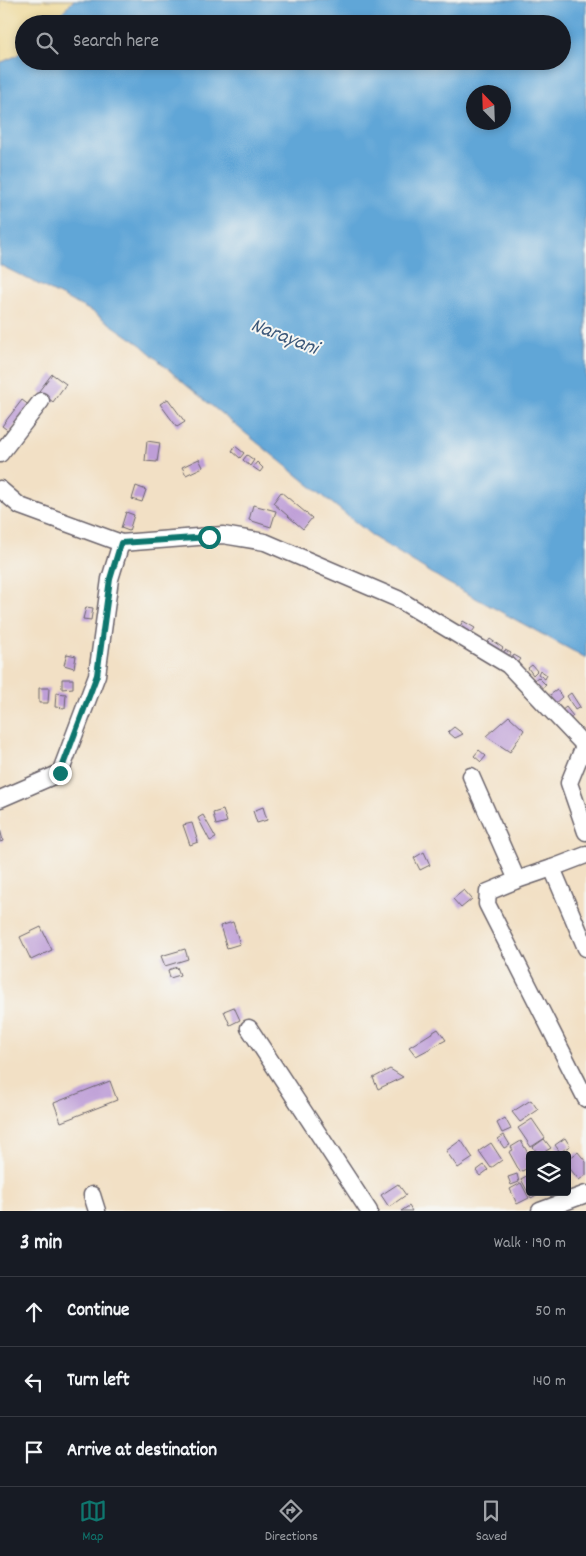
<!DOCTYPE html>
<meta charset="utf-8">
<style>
:root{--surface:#171b24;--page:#20242c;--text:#f1f3f6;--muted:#9ea1a6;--line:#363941;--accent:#0f766e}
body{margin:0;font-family:Dekko,sans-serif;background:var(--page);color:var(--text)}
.controls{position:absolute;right:15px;bottom:15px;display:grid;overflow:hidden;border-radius:5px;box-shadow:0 2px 8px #0003}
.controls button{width:45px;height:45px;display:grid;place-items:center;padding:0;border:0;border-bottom:1px solid var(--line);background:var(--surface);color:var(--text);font:25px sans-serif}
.compass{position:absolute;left:466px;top:85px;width:45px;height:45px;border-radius:50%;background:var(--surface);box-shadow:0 2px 8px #0003;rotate:337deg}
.stop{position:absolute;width:15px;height:15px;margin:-11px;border:4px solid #0f766e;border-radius:50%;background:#fff}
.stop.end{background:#0f766e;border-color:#fff;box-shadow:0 1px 5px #0008}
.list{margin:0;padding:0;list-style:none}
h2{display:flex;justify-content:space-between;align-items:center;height:65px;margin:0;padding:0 20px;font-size:21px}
h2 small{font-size:16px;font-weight:400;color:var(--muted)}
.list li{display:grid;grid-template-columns:32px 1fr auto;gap:15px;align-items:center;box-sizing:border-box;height:70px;padding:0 20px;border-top:1px solid var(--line)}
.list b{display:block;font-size:19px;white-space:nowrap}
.list em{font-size:16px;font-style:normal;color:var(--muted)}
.icon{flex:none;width:28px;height:28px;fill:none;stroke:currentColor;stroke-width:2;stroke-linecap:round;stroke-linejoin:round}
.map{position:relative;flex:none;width:586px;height:1211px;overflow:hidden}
.search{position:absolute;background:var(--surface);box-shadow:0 2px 8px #0003;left:15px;right:15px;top:15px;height:55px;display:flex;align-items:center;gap:12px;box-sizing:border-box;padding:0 18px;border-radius:28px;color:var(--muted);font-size:19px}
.sheet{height:275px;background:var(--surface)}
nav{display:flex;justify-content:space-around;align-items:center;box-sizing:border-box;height:70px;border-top:1px solid var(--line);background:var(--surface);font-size:14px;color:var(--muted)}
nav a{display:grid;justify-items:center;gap:2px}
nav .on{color:var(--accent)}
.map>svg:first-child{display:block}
</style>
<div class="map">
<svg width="586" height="1211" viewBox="0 0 586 1211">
<rect width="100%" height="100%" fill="#f6f6f2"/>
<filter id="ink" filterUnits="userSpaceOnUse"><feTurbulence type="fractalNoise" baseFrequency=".02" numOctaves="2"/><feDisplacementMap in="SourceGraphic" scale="10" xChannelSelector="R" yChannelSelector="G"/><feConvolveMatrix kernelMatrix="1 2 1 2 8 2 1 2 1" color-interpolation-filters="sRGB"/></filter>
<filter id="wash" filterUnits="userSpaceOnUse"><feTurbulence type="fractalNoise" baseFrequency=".0096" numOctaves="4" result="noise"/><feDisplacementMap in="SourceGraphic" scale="20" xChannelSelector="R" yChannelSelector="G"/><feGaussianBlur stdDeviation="1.12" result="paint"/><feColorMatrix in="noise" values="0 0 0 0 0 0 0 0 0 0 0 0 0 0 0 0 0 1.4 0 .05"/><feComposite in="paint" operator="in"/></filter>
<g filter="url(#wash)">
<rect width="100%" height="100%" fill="#f2e0c5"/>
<!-- sand -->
<polygon fill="#eeda9e" stroke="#887e6c" points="0,0 74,0 50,24 24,24 24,49 16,56 0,63"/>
<!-- water -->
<path fill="#61a6d7" stroke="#426489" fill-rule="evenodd" d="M74 0H586V658L446 582 375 538 186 385 141 345 93 312 0 265V63L16 56 24 49V61H562V24H50ZM474 92H504V122H474Z"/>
<g id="blocks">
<!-- building -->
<g fill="#be9ed7">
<polygon points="52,374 66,384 53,402 39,391"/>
<polygon points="168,399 185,422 177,427 160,404"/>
<polygon points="22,400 30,406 10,432 2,426"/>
<polygon points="147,441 160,443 157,462 145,461"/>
<polygon points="235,446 244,453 240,458 232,451"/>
<polygon points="247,455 254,460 250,466 243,460"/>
<polygon points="199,459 203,467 186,475 182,467"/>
<polygon points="257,462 263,468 260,472 253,467"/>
<polygon points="136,486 146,490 142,502 132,499"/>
<polygon points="281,492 312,518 303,529 273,503"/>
<polygon points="253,505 276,511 271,527 249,520"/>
<polygon points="126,512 134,515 129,531 121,528"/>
<polygon points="86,607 93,608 91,620 83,619"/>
<polygon points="463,621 475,628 470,635 459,628"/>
<polygon points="490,639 503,648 499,653 486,645"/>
<polygon points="505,650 511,653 508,658 502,655"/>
<polygon points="67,654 76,656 74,668 64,665"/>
<polygon points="514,655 521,659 518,663 511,660"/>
<polygon points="532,665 537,671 533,675 528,668"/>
<polygon points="540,670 547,675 545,679 538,674"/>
<polygon points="538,677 546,685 540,690 533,681"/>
<polygon points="62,679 73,679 73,688 62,689"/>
<polygon points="39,688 49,688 48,703 39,703"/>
<polygon points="557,690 562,697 553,705 547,697"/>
<polygon points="56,693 66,694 65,708 55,707"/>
<polygon points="571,693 580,707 575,710 567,696"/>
<polygon points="566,707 573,716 568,720 561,711"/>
<polygon points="509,716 524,730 510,752 486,736"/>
<polygon points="454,727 463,734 455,738 448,732"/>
<polygon points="479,750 486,756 481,762 474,756"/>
<polygon points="263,807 267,820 257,823 253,811"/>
<polygon points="223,810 227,822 216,825 213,813"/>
<polygon points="203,815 216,838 210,841 198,818"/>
<polygon points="192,823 198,842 190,845 183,825"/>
<polygon points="0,829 3,841 0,842"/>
<polygon points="424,852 430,865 420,870 414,858"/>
<polygon points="464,890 472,899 461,908 453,899"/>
<polygon points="233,922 240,944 227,948 220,926"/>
<polygon points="41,927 52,950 31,960 20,937"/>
<polygon points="185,949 188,959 165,966 161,956"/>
<polygon points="177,967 180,975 170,978 168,970"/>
<polygon points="234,1007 240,1020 230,1025 224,1011"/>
<polygon points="438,1029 446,1040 416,1056 409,1047"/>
<polygon points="390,1069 403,1077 378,1089 373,1078"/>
<polygon points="110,1081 117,1100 61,1122 54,1103"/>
<polygon points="531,1100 538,1110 520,1122 512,1112"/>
<polygon points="505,1118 511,1129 502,1133 497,1123"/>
<polygon points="532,1119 545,1138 531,1147 518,1128"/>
<polygon points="504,1135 510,1145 504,1148 498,1139"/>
<polygon points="565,1138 570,1146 560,1152 555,1145"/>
<polygon points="544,1139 551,1148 539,1155 533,1147"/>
<polygon points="461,1140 473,1158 458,1168 446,1151"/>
<polygon points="521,1141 529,1155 525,1157 530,1167 520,1172 509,1152 513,1150 511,1147"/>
<polygon points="491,1143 502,1160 491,1168 479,1151"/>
<polygon points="578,1152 586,1162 586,1175 579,1180 567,1165 567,1160"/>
<polygon points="484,1165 488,1170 480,1176 476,1171"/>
<polygon points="517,1174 519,1182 511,1185 508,1177"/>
<polygon points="530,1174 530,1192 542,1192 531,1198 521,1179"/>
<polygon points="521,1183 529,1198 517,1204 510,1189"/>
<polygon points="398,1184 406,1195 389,1207 381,1195"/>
<polygon points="409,1206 412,1211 401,1211"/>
</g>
</g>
</g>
<g filter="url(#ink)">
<use href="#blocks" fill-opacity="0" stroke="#6b646b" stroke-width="1"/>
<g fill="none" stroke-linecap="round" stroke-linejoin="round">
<!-- minor casing -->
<g stroke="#6b646b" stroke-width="19">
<g id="minor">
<polyline points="0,454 41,401"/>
<polyline points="0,489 20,506 121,543 223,535 265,542 398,599 508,665 586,747"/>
<polyline points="584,746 569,783 586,832"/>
<polyline points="471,776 517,880 552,868"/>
<polyline points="0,799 60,773 97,675 110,579 121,543"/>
<polyline points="586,855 552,868 586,948"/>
<polyline points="517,880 488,892 487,904 586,1099"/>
<polyline points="249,1028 369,1211"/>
<polyline points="92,1195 97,1211"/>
<polyline points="540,1211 586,1194"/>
</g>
</g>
<!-- minor -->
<use href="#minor" stroke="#fff" stroke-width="16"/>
</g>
</g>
<g fill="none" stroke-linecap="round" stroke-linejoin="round" filter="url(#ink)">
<!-- route -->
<polyline stroke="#0f766e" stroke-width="6" points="60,773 97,675 110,579 121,543 209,537"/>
</g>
<g text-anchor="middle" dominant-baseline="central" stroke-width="4" stroke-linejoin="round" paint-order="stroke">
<!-- water labels -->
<g font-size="21" font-style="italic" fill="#3b5779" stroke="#f6f6f2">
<text transform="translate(284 338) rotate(21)">Narayani</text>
</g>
</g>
</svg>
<div class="controls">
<button><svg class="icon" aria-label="layers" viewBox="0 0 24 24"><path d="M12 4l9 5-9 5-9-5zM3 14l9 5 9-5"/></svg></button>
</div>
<svg class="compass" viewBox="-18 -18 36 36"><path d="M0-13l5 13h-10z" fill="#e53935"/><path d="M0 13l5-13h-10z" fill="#9ea1a6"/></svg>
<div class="stop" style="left:209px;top:537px"></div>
<div class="stop end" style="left:60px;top:773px"></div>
<div class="search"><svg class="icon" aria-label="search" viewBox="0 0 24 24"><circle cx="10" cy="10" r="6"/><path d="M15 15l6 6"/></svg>Search here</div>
</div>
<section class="sheet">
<h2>3 min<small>Walk · 190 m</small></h2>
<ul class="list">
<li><svg class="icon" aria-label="ahead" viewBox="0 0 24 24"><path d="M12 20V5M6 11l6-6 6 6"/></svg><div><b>Continue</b></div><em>50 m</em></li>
<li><svg class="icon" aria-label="left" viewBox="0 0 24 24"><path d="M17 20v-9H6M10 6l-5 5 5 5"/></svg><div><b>Turn left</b></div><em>140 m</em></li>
<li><svg class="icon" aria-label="arrive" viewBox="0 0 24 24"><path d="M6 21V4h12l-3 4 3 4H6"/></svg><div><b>Arrive at destination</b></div></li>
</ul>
</section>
<nav>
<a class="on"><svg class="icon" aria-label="map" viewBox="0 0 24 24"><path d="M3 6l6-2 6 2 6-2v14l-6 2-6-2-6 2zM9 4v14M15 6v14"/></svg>Map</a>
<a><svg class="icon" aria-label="directions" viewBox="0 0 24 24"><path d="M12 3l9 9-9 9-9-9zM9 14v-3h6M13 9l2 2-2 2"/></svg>Directions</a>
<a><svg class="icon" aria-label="saved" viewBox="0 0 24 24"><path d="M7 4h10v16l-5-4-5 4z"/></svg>Saved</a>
</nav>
